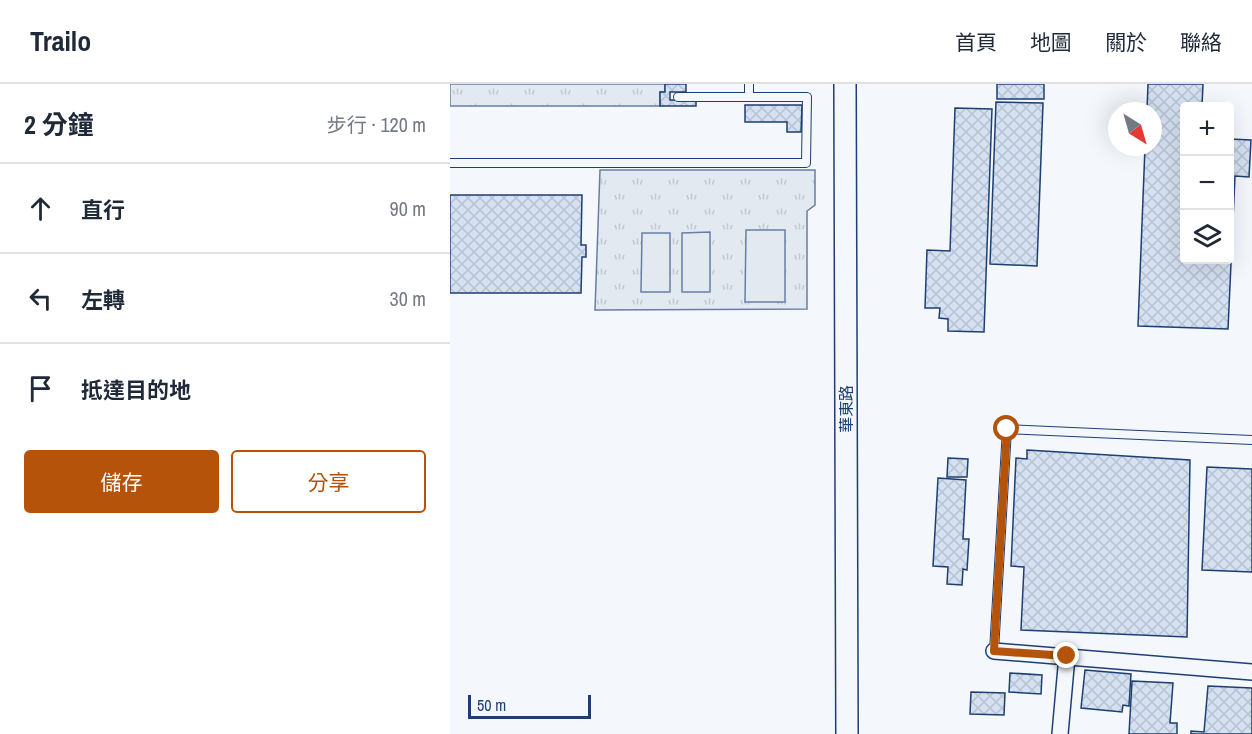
<!DOCTYPE html>
<html lang="zh-TW">
<meta charset="utf-8">
<style>
:root{--surface:#fff;--page:#f6f6f7;--text:#1f2937;--muted:#747a83;--line:#e0e1e3;--accent:#b45309}
body{margin:0;font-family:"Archivo Narrow","Noto Sans TC",sans-serif;background:var(--page);color:var(--text)}
.controls{position:absolute;right:18px;top:18px;display:grid;overflow:hidden;border-radius:6px;box-shadow:0 6px 24px #0002}
.controls button{width:54px;height:54px;display:grid;place-items:center;padding:0;border:0;border-bottom:2px solid var(--line);background:var(--surface);color:var(--text);font:30px sans-serif}
.compass{position:absolute;left:658px;top:18px;width:54px;height:54px;border-radius:50%;background:var(--surface);box-shadow:0 6px 24px #0002;rotate:143deg}
.scale{position:absolute;left:18px;bottom:15px;width:123px;box-sizing:border-box;padding-left:6px;border:3px solid #1d3f73;border-top:0;font-size:16px;line-height:21px;white-space:nowrap;color:#1d3f73;-webkit-text-stroke:4px #f4f7fb;paint-order:stroke}
.stop{position:absolute;width:18px;height:18px;margin:-14px;border:4px solid #b45309;border-radius:50%;background:#fff}
.stop.end{background:#b45309;border-color:#fff;box-shadow:0 2px 6px #0008}
.list{margin:0;padding:0;list-style:none}
h2{display:flex;justify-content:space-between;align-items:center;height:78px;margin:0;padding:0 24px;font-size:26px}
h2 small{font-size:20px;font-weight:400;color:var(--muted)}
.list li{display:grid;grid-template-columns:39px 1fr auto;gap:18px;align-items:center;box-sizing:border-box;height:90px;padding:0 24px;border-top:2px solid var(--line)}
.list b{display:block;font-size:22px;white-space:nowrap}
.list em{font-size:20px;font-style:normal;color:var(--muted)}
.actions{display:flex;gap:12px;padding:18px 24px}
.actions a{flex:1;padding:14px 0;border:2px solid var(--accent);border-radius:6px;text-align:center;font-size:21px;color:var(--accent)}
.actions .main{background:var(--accent);color:#fff}
.icon{flex:none;width:33px;height:33px;fill:none;stroke:currentColor;stroke-width:2;stroke-linecap:round;stroke-linejoin:round}
.map{position:relative;flex:none;width:802px;height:650px;overflow:hidden}
header{display:flex;align-items:center;gap:36px;box-sizing:border-box;height:84px;padding:0 30px;background:var(--surface);border-bottom:2px solid var(--line)}
header strong{font-size:28px}
nav{display:flex;gap:33px;margin-inline-start:auto;font-size:21px}
main{display:flex}
aside{flex:1;background:var(--surface)}
.map>svg:first-child{display:block}
</style>
<header>
<strong>Trailo</strong>
<nav><a>首頁</a><a>地圖</a><a>關於</a><a>聯絡</a></nav>
</header>
<main>
<aside>
<h2>2 分鐘<small>步行 · 120 m</small></h2>
<ul class="list">
<li><svg class="icon" aria-label="ahead" viewBox="0 0 24 24"><path d="M12 20V5M6 11l6-6 6 6"/></svg><div><b>直行</b></div><em>90 m</em></li>
<li><svg class="icon" aria-label="left" viewBox="0 0 24 24"><path d="M17 20v-9H6M10 6l-5 5 5 5"/></svg><div><b>左轉</b></div><em>30 m</em></li>
<li><svg class="icon" aria-label="arrive" viewBox="0 0 24 24"><path d="M6 21V4h12l-3 4 3 4H6"/></svg><div><b>抵達目的地</b></div></li>
</ul>
<div class="actions"><a class="main">儲存</a><a>分享</a></div>
</aside>
<div class="map">
<svg width="802" height="650" viewBox="0 0 802 650">
<defs>
<pattern id="grass-tufts" width="24" height="20" patternUnits="userSpaceOnUse" patternTransform="scale(1.5)"><rect width="24" height="20" fill="#e3e9f0"/><path d="M3 7l-1-3M5 7V3M7 7l1-3M15 17l-1-3M17 17v-4M19 17l1-3" fill="none" stroke="#c2c9d1"/></pattern>
<pattern id="building-cross-hatch" width="8" height="8" patternUnits="userSpaceOnUse" patternTransform="scale(1.5)"><rect width="8" height="8" fill="#d5e0f0"/><path d="M0 0l8 8M0 8l8-8" fill="none" stroke="#b6c1d1"/></pattern>
</defs>
<rect width="100%" height="100%" fill="#f4f7fb"/>
<!-- grass -->
<g fill="url(#grass-tufts)" stroke="#687fa3" stroke-width="1.5">
<polygon points="0,0 215,0 215,8 210,8 210,22 0,22"/>
<polygon points="150,86 365,86 365,121 357,127 357,225 145,226"/>
</g>
<!-- pitch -->
<g fill="#e3e9f0" stroke="#687fa3" stroke-width="1.5">
<polygon points="296,146 335,146 335,218 295,218"/>
<polygon points="260,148 260,208 232,208 232,149"/>
<polygon points="192,149 220,149 220,208 191,208"/>
</g>
<!-- building -->
<g fill="url(#building-cross-hatch)" stroke="#1d3f73" stroke-width="1.5">
<polygon points="215,0 236,0 236,8 220,8 220,16 246,16 246,22 210,22 210,8 215,8"/>
<rect x="547" y="0" width="47" height="15"/>
<polygon points="698,0 753,0 752,22 734,22 734,176 780,176 780,55 801,56 799,93 785,92 778,245 688,242 695,63 703,63 703,27 697,27"/>
<polygon points="546,18 593,19 587,182 540,180"/>
<polygon points="295,21 352,21 351,48 337,48 337,38 295,38"/>
<polygon points="505,24 542,25 534,248 498,247 498,235 489,234 490,224 475,224 477,166 500,167"/>
<polygon points="0,111 132,111 131,161 136,161 136,173 132,173 131,209 0,209"/>
<polygon points="577,366 740,376 737,553 571,546 574,483 561,482 566,374 577,375"/>
<polygon points="498,374 518,375 517,393 497,393"/>
<polygon points="757,383 802,385 802,488 752,486"/>
<polygon points="488,394 516,396 513,455 519,455 517,486 513,485 512,501 497,500 498,483 483,482"/>
<polygon points="635,586 681,590 679,622 673,621 672,628 631,624"/>
<polygon points="560,589 592,591 591,610 559,608"/>
<polygon points="682,597 723,599 720,639 727,639 727,650 679,650"/>
<polygon points="758,602 802,604 802,650 741,650 741,647 754,648"/>
<polygon points="521,608 555,609 554,631 520,630"/>
</g>
<g fill="none" stroke-linecap="round" stroke-linejoin="round">
<!-- lane casing -->
<g stroke="#1d3f73" stroke-width="10">
<g id="lane">
<polyline points="228,13 299,13"/>
<polyline points="0,79 356,79 357,13 299,13 299,0"/>
<polyline points="544,567 557,345 802,356"/>
</g>
</g>
<!-- street casing -->
<g stroke="#1d3f73" stroke-width="18">
<g id="street">
<polyline points="544,567 802,588"/>
<polyline points="610,650 617,572"/>
</g>
</g>
<!-- secondary casing -->
<g stroke="#1d3f73" stroke-width="24">
<polyline id="secondary" points="395,0 397,650"/>
</g>
<!-- lane -->
<use href="#lane" stroke="#f4f7fb" stroke-width="8"/>
<!-- street -->
<use href="#street" stroke="#f4f7fb" stroke-width="15"/>
<!-- secondary -->
<use href="#secondary" stroke="#f4f7fb" stroke-width="21"/>
</g>
<g fill="none" stroke-linecap="round" stroke-linejoin="round">
<!-- route -->
<polyline stroke="#b45309" stroke-width="8" points="557,345 544,567 617,572"/>
</g>
<g text-anchor="middle" dominant-baseline="central" stroke-width="4.5" stroke-linejoin="round" paint-order="stroke">
<!-- street labels -->
<g font-size="16" fill="#1d3f73" stroke="#f4f7fb">
<text transform="translate(396 325) rotate(-90)">華東路</text>
</g>
</g>
</svg>
<div class="controls">
<button>+</button>
<button>−</button>
<button><svg class="icon" aria-label="layers" viewBox="0 0 24 24"><path d="M12 4l9 5-9 5-9-5zM3 14l9 5 9-5"/></svg></button>
</div>
<svg class="compass" viewBox="-18 -18 36 36"><path d="M0-13l5 13h-10z" fill="#e53935"/><path d="M0 13l5-13h-10z" fill="#747a83"/></svg>
<div class="scale">50 m</div>
<div class="stop" style="left:557px;top:345px"></div>
<div class="stop end" style="left:617px;top:572px"></div>
</div>
</main>
